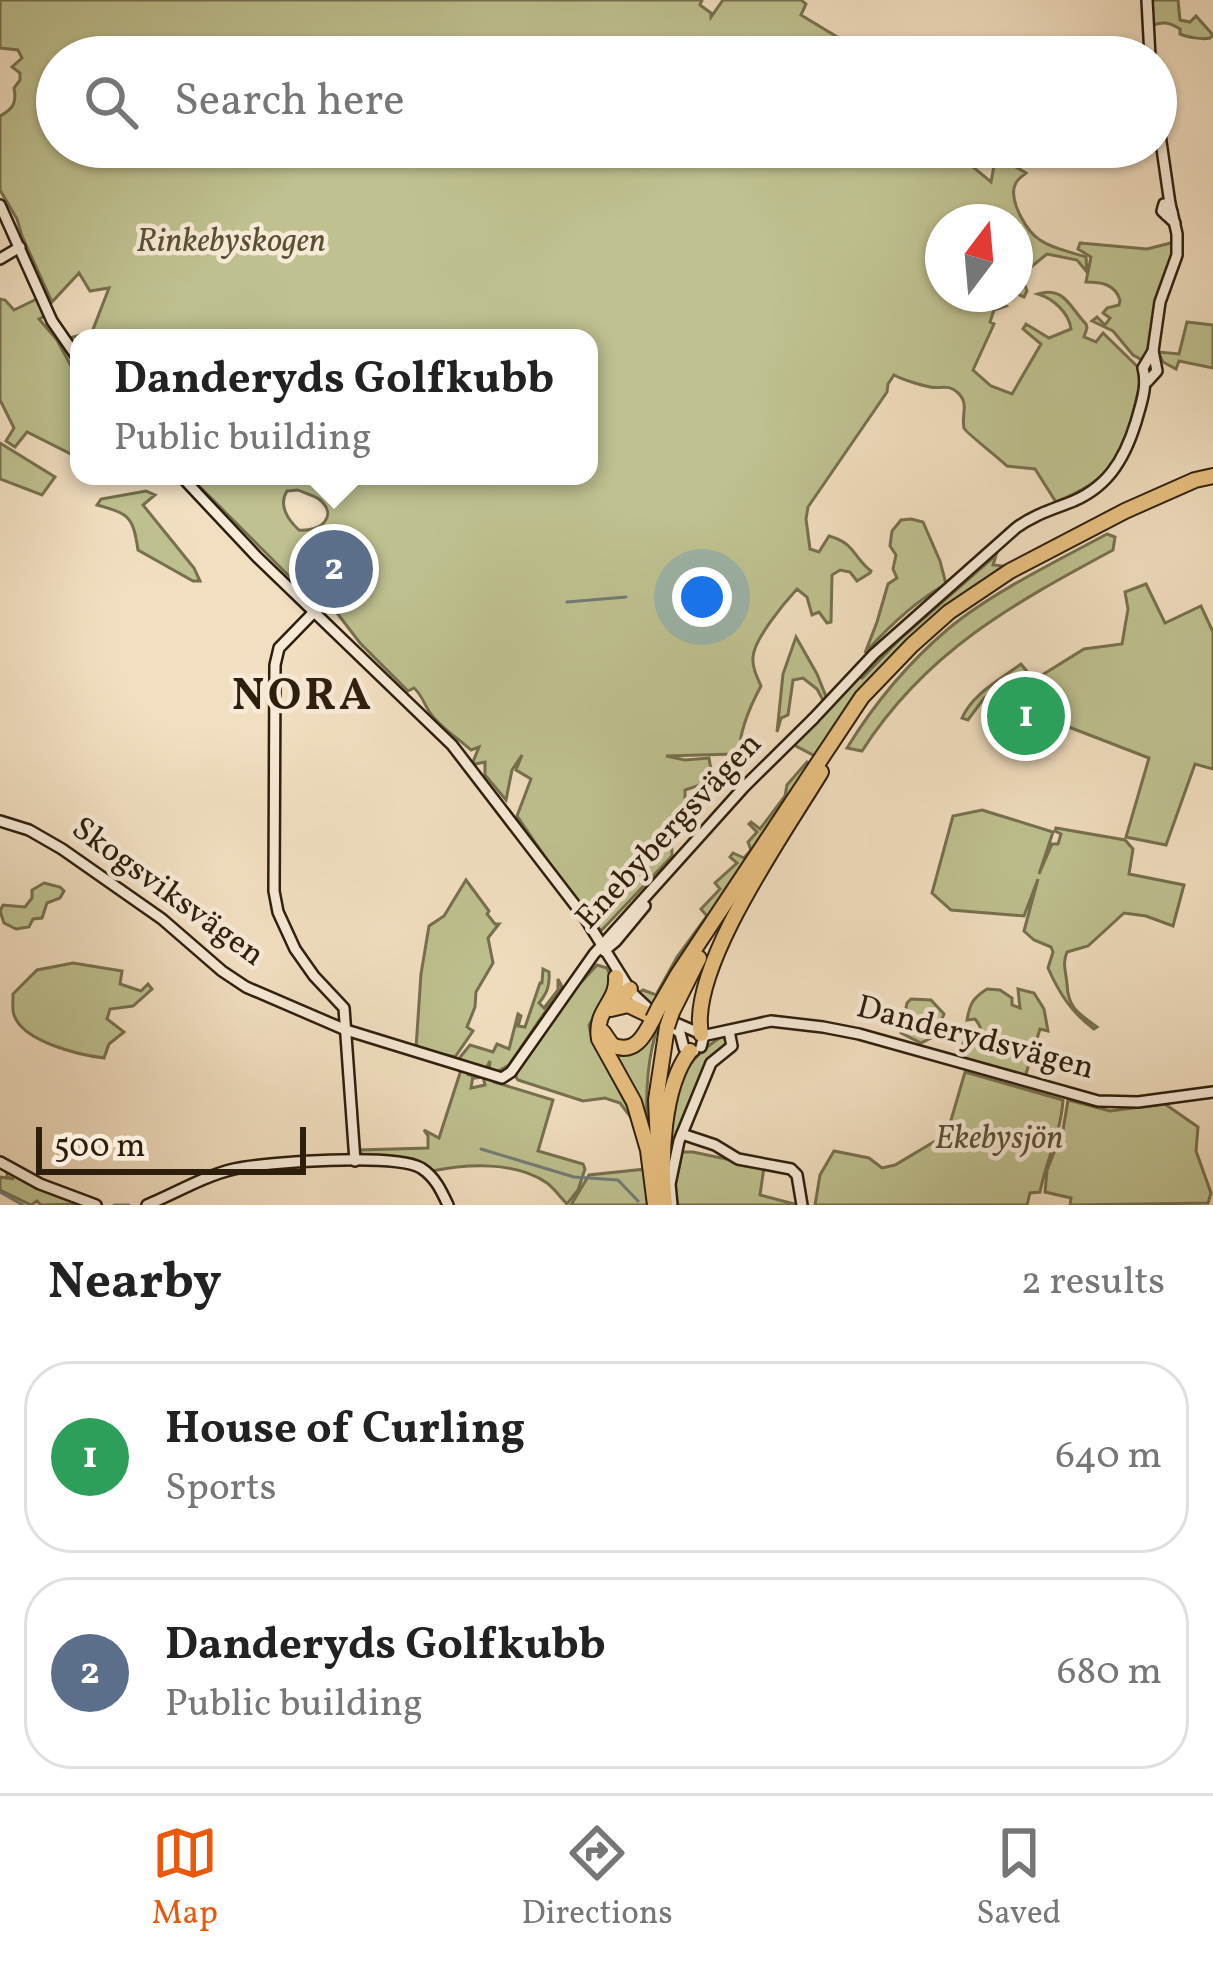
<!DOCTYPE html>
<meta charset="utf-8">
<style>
:root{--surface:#fff;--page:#f2f2f2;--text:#222;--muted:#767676;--line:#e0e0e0;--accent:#ea580c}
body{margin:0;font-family:Vollkorn,serif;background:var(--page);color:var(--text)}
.compass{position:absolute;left:925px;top:204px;width:108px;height:108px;border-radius:50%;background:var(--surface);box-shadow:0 3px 9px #0004;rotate:16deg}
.scale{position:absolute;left:36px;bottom:30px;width:270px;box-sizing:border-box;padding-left:12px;border:6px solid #2e1f0d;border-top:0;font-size:33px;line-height:42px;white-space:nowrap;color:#2e1f0d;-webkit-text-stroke:9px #f7ead7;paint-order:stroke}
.you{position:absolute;left:702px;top:597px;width:42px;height:42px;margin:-30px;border:9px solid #fff;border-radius:50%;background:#1a73e8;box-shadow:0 0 0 18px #1a73e833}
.badge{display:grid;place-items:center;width:78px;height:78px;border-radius:50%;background:var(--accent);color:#fff;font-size:39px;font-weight:700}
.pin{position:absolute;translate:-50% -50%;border:6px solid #fff;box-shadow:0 3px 12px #0006}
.popup{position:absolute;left:70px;top:329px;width:528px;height:156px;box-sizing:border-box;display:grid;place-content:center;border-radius:24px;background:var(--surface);filter:drop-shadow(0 3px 9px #0005);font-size:39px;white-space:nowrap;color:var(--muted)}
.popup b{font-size:45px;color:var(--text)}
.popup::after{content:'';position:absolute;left:50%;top:100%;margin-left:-24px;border:24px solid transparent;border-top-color:var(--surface)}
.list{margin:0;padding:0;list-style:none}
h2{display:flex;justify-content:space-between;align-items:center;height:156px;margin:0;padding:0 48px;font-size:51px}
h2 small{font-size:39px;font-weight:400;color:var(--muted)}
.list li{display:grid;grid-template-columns:78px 1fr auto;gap:36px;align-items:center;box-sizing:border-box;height:192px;margin:0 24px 24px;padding:0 24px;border:3px solid var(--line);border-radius:48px}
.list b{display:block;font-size:45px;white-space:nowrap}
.list p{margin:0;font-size:39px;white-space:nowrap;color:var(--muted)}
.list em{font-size:39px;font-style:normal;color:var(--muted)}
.icon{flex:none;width:66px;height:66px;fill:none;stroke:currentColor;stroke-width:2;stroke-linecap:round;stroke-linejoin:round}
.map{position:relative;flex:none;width:1213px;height:1205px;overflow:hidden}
.search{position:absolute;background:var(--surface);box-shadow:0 3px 9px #0004;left:36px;right:36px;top:36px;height:132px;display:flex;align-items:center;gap:30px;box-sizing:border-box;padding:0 42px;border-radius:66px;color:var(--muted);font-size:45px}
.sheet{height:588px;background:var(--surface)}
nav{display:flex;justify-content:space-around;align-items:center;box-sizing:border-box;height:168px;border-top:3px solid var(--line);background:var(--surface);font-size:33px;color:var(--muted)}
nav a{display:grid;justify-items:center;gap:6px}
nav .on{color:var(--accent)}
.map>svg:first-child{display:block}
</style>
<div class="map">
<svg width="1213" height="1205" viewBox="0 0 1213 1205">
<rect width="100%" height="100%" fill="#f2dfc1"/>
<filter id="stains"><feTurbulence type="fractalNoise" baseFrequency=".00167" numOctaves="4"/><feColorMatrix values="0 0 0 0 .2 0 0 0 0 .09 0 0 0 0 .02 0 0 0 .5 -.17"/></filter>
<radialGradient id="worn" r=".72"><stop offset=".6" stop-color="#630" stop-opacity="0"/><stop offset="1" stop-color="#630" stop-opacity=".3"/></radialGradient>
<!-- green -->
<g fill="#bfc190" stroke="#76704e" stroke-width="3" fill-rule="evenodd">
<path d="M0 0H702L700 5 711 13V17L723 0H801L806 4 801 15 852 46 844 57H57V147H949L991 182 996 155 1026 173C1020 178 1016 180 1014 188 1011 204 1027 232 1040 240 1053 249 1071 252 1086 257L1087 272 1077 260 1047 254 1021 275 1027 291 1024 297 1015 293V222H943V294H1006L990 295 1006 306 994 310 990 322 994 324 973 370 991 386 1012 394 1041 344 1023 329 1026 324 1049 338 1071 329C1069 313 1054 299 1038 294 1065 286 1070 308 1086 324L1087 328 1084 337 1096 342 1103 333 1143 372C1141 382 1138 391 1136 401 1123 460 1112 478 1056 502L1035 469 1007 466C1000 459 965 432 964 428 961 415 970 403 957 392 949 384 940 389 930 387 920 385 901 379 894 375L888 384 887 392 808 507 806 519 810 549 819 552 829 536C855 543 853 557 871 571L870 573 857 581 850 572 840 570 832 575 831 622 827 623 819 612 812 615 807 597 797 589C785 602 754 639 753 657 752 667 757 677 761 686 749 708 738 735 739 759L733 754 666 756 685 760 709 758 712 776 703 784 685 790V810L671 823 672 856 601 931 584 907 571 895 517 816 531 779 516 770 522 755 512 770 506 800 485 775V762L475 764 473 762 479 747 471 750C458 738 441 728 431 714 424 705 423 696 414 688L408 691 360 643 334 609 317 600 343 571 332 562 301 588 193 480 199 476H589V338H79V352L70 338 92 332 109 288 90 291 79 273 52 302 22 236 17 219 0 190V116C13 109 17 103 14 88L20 80V73L12 67 22 58 18 50 0 48ZM298 490C302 492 315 496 319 499 339 516 321 532 299 530 288 520 278 505 287 491Z"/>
<path d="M1151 0H1178L1180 20 1190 22 1196 16 1213 35 1210 38C1203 40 1187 37 1180 34V29C1169 22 1162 21 1151 26Z"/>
<path d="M1080 243 1147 249 1171 243 1175 246 1174 257 1154 310 1149 358 1144 361 1133 355 1113 331 1092 321 1097 317 1105 325 1110 318 1103 313 1107 308 1119 305 1120 300C1115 284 1101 282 1086 282L1091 257 1078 249Z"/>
<polygon points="39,298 47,315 39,319 57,340 71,366 79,372 79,458 27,432 15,447 6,441 14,428 0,400 0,299 5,300 14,310"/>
<polygon points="1187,322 1213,325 1213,368 1179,361 1176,369 1163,362 1158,352 1179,354"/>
<polygon points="0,443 55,477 42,495 0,479"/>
<path d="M146 491 155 495 143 505 194 568 200 581H193L138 550C133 517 130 514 97 505L101 499Z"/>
<path d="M911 519 923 522 940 561 946 584C914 602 889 626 865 653L877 622 888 584 897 578 893 569 896 555 890 546 892 531 901 520Z"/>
<path d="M1107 534 1115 537 1113 550C1013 604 926 651 862 751L847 748C874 704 908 663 948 629 991 593 1057 561 1107 534Z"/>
<polygon points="996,555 993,565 1004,566 956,599 884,668 817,757 794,745 857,675 862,678 900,639"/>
<path d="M1146 584 1165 623 1201 606 1213 632V769L1195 764 1166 845 1126 837 1149 758 1061 724 1066 705 1001 687 984 698 968 720 962 718C973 693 1000 680 1021 664L1034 680 1084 649 1122 644 1128 609 1125 592Z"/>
<polygon points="796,637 817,674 827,699 824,702 817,689 803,678 793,680 788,715 781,718 777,732 783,674"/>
<polygon points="807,762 812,764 661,1012 697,1028 661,1014 638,993 643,990 656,995 677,957 707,916 701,909 720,889 715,883 737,863 730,857 733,853 744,858 751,850 748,842 757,832 749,824 751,822 760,829 785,796 787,785"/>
<path d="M982 810 1053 832 1039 874 1052 844H1058L1061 834 1055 831 1056 828 1125 840 1133 849 1129 874 1184 885 1173 926 1146 916 1124 913 1088 946 1067 952C1062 964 1066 971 1067 984 1068 1008 1078 1013 1097 1027L1094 1029C1072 1013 1059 993 1048 968L1053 952 1051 947 1034 940 1024 931 1038 879 1024 916 951 910 932 893 953 816Z"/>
<polygon points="466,880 489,911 487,914 495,924 499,924 488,938 493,963 476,992 475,1007 467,1027 473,1031 455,1057 416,1048 421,974 429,926 444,916"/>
<polygon points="44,883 60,887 64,891 60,898 47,903 42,918 33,919 29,927 16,929 4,923 0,911 3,905 25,907 32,898 32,890"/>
<path d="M73 963 122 971 120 984 141 991 148 984 152 989 133 1006 110 1009 107 1019 124 1032 109 1044 104 1058C80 1055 23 1042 14 1015 12 1010 13 1000 13 994L37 970Z"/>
<polygon points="597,965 607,968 614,984 589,1025 592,1040 639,1128 620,1103 605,1098 583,1101 518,1080 516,1077 516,1072 574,990"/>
<path d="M543 969 549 972C550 986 547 993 539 1003L544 1008 558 990V979L562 987 509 1065 495 1073 489 1071 490 1061 486 1069 457 1061 470 1045 493 1052 497 1044 509 1049 518 1014 521 1016 518 1026 525 1027 540 983H542Z"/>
<path d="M987 989 1000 990 1012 998V1005L1020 1008 1018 989 1034 993 1044 1009 1048 1031 1040 1029 1025 1077 963 1061 961 1050 966 1034 978 1039C982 1030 981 1026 975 1019L967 1020C970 1003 973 998 987 989Z"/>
<polygon points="911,999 931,1000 944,1014 935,1036 921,1043 901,1033 907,1003"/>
<path d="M656 1021 659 1023C646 1059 645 1100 648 1138L606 1042 622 1051Z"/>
<path d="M721 1037 726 1038 729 1045 717 1054 677 1138 670 1142 666 1135C678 1087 677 1066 721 1037Z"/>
<path d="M461 1070 473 1074H467L473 1076 471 1088 485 1085 483 1077 475 1078 476 1073 490 1078 494 1082 553 1100 538 1151 583 1164 585 1169 578 1190 567 1204C561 1198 555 1189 547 1183 515 1161 467 1164 432 1171L413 1159 361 1155 359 1150 428 1148V1136L424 1130 439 1138Z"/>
<path d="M965 1072 1063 1100C1061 1133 1046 1160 1040 1192L1030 1193 1027 1205H815L820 1175 834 1151 869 1158 882 1168 895 1165 947 1134Z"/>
<polygon points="1068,1100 1110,1111 1165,1104 1198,1127 1196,1151 1211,1193 1208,1203 1070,1205 1071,1198 1045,1192 1047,1170 1063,1130"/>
<polygon points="682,1152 693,1152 764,1167 760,1195 798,1205 677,1205 675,1186"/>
<polygon points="0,1167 82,1204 41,1205 37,1201 31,1205 0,1190 0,1177 14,1179 7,1177 7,1172"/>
<polygon points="646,1169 649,1205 571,1205 589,1175"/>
</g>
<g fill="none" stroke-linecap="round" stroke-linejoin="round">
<!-- stream -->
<g stroke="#727c77" stroke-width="3">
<polyline points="567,602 626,597"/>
<polyline points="481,1149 574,1177 618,1180 638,1201"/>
<polyline points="0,1192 23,1205"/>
<polyline points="114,1205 129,1205"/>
</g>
<!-- secondary casing -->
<g stroke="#2e1f0d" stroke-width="14">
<g id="secondary">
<polyline points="1147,0 1150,57"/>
<polyline points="1156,107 1170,204"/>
<polyline points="0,205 52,321 79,360"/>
<polyline points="1166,215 1172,212 1170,204 1164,204 1162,211 1175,223"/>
<polyline points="0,259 20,247"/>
<polyline points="1147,382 1157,371 1153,351"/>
<polyline points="181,476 257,557 452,745 585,918 632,993 649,1009"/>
<polyline points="314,612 279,648 275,665 274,891 278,912 295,949 314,976 344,1008 355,1161"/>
<path d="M813 719 874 654 1016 528C1032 516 1048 511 1066 504 1106 490 1124 461 1136 422 1141 404 1148 386 1143 368L1153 351 1160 302 1177 255V234L1172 212"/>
<polyline points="0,821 29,830 62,849 162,919 222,971 246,987 346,1030 502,1078 511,1072 594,954 744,787 813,719"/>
<polyline points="604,951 616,941 645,906"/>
<polyline points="669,1020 701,1034 703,1039 701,1047"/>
<polyline points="672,1027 680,1033 684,1048 694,1051"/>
<polyline points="702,1036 771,1021 823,1027 859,1034 1098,1101 1138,1102 1213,1092"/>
<polyline points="682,1134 715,1145 738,1159 791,1169 797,1175 802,1205"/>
<polyline points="0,1162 40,1184 96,1205"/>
<path d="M147 1205C176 1193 204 1176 234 1169 267 1162 394 1153 421 1168 435 1177 441 1190 448 1205"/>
<polyline points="672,1205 670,1184 679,1141 711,1063 732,1046 729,1031"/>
</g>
</g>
<!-- highway casing -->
<g stroke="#2e1f0d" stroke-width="18">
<g id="highway">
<path d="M616 977C618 1003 594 1009 599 1039L634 1102 648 1150 655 1205"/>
<polyline points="612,1007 630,989"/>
<polyline points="659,1007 678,974 862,697 912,645 949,612 1010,571 1125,511 1195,480 1213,476"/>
<polyline points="611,1009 628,1005 651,1016"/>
<polyline points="672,1012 699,958"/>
<path d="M603 1032 612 1045C634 1055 644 1037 653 1019"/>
<path d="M701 1034C688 968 786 830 821 772"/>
<polyline points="659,1165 656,1100 667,1027"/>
<path d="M665 1205C660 1160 662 1088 690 1051"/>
</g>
</g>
<!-- secondary -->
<use href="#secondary" stroke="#f7ead7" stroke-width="9"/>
<!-- highway -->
<use href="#highway" stroke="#e9c080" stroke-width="14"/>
<!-- highway-bridge casing -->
<g stroke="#2e1f0d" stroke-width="18" stroke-linecap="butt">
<g id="highway-bridge">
<polyline points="653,1019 659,1007"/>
<polyline points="667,1027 672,1012"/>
</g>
</g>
<!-- highway-bridge -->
<use href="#highway-bridge" stroke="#e9c080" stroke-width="14"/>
</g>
<g text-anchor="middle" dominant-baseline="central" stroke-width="9" stroke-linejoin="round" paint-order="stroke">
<!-- park labels -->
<g font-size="33" font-style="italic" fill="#5a5034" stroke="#f7ead7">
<text x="231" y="243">Rinkebyskogen</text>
<text x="999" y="1140">Ekebysjön</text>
</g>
<!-- street labels -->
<g font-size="33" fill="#2e1f0d" stroke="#f7ead7">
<text transform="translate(670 832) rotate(-47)">Enebybergsvägen</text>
<text transform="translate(167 893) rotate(36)">Skogsviksvägen</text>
<text transform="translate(975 1039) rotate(15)">Danderydsvägen</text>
</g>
<!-- district labels -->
<g font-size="45" font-weight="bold" letter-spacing="3" fill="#2e1f0d" stroke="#f7ead7">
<text x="303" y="697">NORA</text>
</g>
</g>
<rect width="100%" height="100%" filter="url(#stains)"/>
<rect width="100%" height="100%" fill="url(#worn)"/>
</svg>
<svg class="compass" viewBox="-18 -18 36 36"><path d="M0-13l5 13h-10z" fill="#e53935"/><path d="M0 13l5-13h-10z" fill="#767676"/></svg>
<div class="scale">500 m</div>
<div class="you"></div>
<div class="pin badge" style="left:1026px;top:716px;background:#2e9e5b">1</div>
<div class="pin badge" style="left:334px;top:569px;background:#5c6f8a">2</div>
<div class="popup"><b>Danderyds Golfkubb</b>Public building</div>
<div class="search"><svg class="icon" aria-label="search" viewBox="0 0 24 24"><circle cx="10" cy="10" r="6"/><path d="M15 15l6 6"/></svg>Search here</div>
</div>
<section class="sheet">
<h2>Nearby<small>2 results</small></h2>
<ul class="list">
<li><span class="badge" style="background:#2e9e5b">1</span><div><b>House of Curling</b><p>Sports</p></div><em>640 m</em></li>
<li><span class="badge" style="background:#5c6f8a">2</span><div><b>Danderyds Golfkubb</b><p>Public building</p></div><em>680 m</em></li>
</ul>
</section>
<nav>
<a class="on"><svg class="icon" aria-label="map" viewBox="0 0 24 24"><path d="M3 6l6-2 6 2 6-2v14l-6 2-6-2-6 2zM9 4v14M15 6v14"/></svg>Map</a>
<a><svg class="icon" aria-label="directions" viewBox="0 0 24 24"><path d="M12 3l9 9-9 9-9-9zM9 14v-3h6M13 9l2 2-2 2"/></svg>Directions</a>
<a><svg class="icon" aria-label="saved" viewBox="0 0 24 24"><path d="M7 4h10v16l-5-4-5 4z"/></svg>Saved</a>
</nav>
